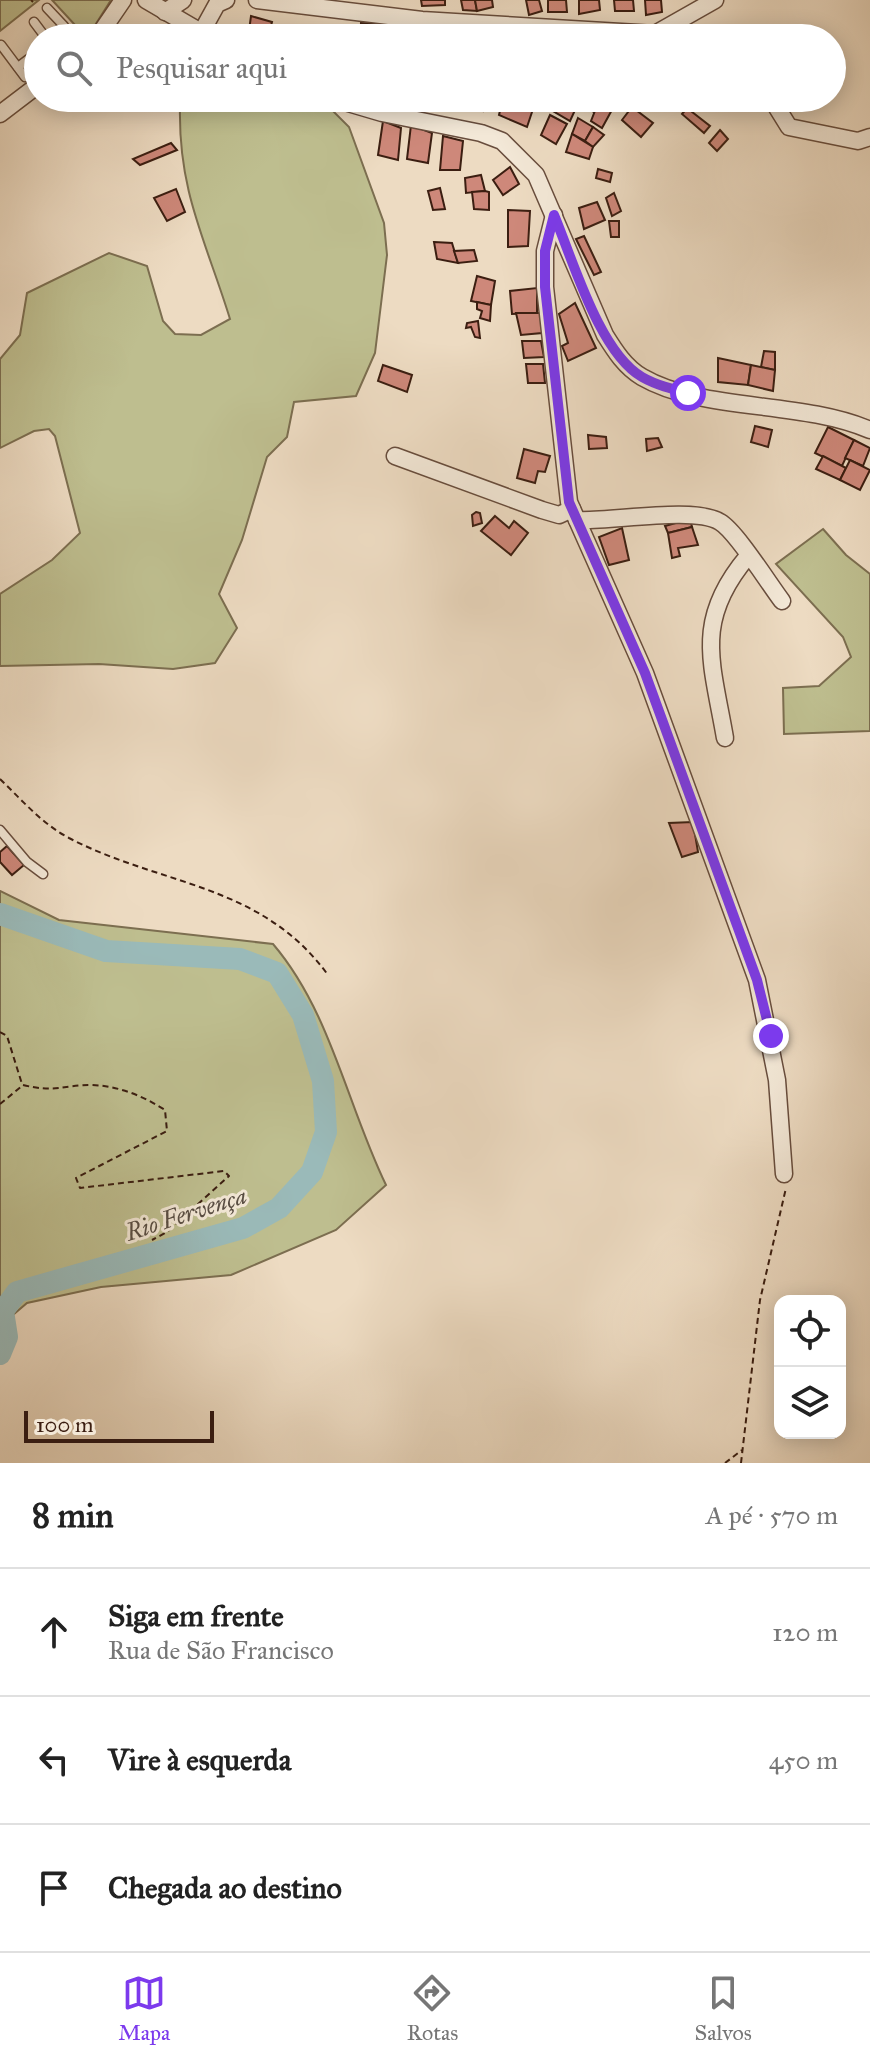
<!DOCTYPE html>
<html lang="pt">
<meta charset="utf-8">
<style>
:root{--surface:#fff;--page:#f2f2f2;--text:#222;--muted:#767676;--line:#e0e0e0;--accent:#7c3aed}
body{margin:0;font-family:"IM FELL Great Primer",serif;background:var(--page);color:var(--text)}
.controls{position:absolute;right:24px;bottom:24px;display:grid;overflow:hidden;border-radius:16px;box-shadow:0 4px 20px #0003}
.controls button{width:72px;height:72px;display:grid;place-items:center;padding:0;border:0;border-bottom:2px solid var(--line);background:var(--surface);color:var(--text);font:40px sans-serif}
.scale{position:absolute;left:24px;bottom:20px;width:190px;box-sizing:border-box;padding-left:8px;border:4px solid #3b1e11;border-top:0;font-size:22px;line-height:28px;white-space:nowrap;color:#3b1e11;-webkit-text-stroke:6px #f3e8d7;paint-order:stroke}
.stop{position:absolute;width:24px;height:24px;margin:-18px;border:6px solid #7c3aed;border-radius:50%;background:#fff}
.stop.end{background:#7c3aed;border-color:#fff;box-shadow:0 2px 8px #0008}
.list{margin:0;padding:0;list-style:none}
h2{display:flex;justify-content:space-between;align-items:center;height:104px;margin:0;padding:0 32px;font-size:34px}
h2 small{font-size:26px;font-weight:400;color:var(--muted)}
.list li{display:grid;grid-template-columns:52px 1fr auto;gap:24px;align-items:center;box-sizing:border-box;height:128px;padding:0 32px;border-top:2px solid var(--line)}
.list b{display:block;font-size:30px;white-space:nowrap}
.list p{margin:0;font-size:26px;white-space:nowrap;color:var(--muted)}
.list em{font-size:26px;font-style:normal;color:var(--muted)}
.icon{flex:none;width:44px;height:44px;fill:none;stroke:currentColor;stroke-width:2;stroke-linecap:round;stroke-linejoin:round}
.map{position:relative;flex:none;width:870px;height:1463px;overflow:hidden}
.search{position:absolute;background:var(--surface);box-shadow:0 4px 20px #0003;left:24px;right:24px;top:24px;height:88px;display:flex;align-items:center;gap:20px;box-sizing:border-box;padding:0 28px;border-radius:44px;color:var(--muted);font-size:30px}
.sheet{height:488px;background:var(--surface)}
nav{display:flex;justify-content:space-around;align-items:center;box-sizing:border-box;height:112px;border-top:2px solid var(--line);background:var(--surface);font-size:22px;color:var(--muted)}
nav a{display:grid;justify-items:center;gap:4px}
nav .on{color:var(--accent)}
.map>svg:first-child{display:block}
</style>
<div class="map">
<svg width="870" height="1463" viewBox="0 0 870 1463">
<rect width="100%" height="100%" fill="#eddbc2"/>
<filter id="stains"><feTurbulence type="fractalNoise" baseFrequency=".0025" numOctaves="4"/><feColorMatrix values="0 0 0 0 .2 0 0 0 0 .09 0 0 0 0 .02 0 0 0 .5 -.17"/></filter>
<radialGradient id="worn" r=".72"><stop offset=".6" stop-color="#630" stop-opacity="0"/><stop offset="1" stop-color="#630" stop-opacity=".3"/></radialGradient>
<!-- green -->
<g fill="#bebe8f" stroke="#7c6e50" stroke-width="2">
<polygon points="0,0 39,0 0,31"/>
<polygon points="52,0 111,0 87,38"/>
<path d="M211 98H312L329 107 349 127 384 223 387 255 375 353 356 396 294 402 287 437 267 457 242 540 219 594 237 628 215 663 173 669 99 664 0 666V594L52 560 80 533 55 436 49 429 34 431 0 448V359L20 335 27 293 109 253 147 266 163 321 175 334 201 335 230 319C206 241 178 192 180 106Z"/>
<polygon points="823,529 846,555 870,574 870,731 784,734 783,688 819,686 851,657 843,637 776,564"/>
<path d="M0 891 59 920 273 944C331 1012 347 1105 386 1185L336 1230 231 1275 101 1287 27 1303 0 1326Z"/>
</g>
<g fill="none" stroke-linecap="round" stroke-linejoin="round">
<!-- river -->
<polyline stroke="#9abab9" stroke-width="22" points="0,914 106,951 240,959 277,973 303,1015 323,1081 326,1132 312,1172 279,1208 243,1228 17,1292 3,1311 7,1337 0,1354"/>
</g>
<!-- building -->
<g fill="#ce887a" stroke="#3b1e11" stroke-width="2">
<polygon points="421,0 445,0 445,5 422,6"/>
<polygon points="461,0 475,0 477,11 463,10"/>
<polygon points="475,0 492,0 493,7 477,11"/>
<polygon points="526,0 539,0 542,11 529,15"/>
<polygon points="548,0 566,0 567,12 548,12"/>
<polygon points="579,0 599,0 600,10 579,14"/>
<polygon points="614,0 633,0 634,11 615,11"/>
<polygon points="645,0 661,0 662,12 646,15"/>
<polygon points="251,16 272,22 268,38 248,38"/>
<polygon points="361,23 381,24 380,38 360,38"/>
<polygon points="284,28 307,35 307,38 282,38"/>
<polygon points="396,28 422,32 422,38 396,38"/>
<polygon points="422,98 447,98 446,106 421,103"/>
<polygon points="462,98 485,98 483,111 461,107"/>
<polygon points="503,98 524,98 535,103 527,127 499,115"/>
<polygon points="559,98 576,108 570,121 553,111"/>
<polygon points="585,98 600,98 594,112 582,105"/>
<polygon points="600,98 613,108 602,128 591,121"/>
<polygon points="632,107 653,123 641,137 622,120"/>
<polygon points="687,108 710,126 704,133 682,114"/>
<polygon points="550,115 567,124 556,144 541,135"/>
<polygon points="578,118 593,127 585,141 572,134"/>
<polygon points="383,121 401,128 398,160 378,155"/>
<polygon points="411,125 432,133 428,163 407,159"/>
<polygon points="593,127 604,135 593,147 585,141"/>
<polygon points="720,130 728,139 717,151 709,143"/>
<polygon points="572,134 593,147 589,159 566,152"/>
<polygon points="443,136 463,141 460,170 440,170"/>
<polygon points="171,143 177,150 140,165 133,159"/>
<polygon points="510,167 519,184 503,195 493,180"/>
<polygon points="598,169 612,173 610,182 596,178"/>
<polygon points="481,175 485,191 466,193 465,178"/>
<polygon points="440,188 445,209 433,210 428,191"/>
<polygon points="176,189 185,212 167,221 154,198"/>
<polygon points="485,191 489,192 489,210 474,209 472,192"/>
<polygon points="614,193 621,211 612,216 606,198"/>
<polygon points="597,202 605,220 584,229 579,208"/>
<polygon points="508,210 530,211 528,246 508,247"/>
<polygon points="609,221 619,221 619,237 611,237"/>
<polygon points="584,236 601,272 594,275 576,239"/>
<polygon points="434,242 452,243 458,263 437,259"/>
<polygon points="474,250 477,261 458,263 454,251"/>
<polygon points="477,276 495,281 491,305 471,301"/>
<polygon points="537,288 537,313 512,314 510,291"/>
<polygon points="477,302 491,305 490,321 480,318 482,311 477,309"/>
<polygon points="575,303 596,348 568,361 562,346 568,343 559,314"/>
<polygon points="516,313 542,313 542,333 521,335"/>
<polygon points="478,321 480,338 475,337 471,327 466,328 467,323"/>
<polygon points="522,341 541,341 544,357 524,358"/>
<polygon points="764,351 775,352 775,370 761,367"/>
<polygon points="718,358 751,365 748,385 718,382"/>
<polygon points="526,364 543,364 545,383 528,383"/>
<polygon points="383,365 412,375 407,392 378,381"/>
<polygon points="751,365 775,370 773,391 748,385"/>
<polygon points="755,426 772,430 768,447 751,442"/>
<polygon points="828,427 854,440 842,466 815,453"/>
<polygon points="588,435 606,437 607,448 589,449"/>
<polygon points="658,438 662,447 647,451 646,439"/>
<polygon points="854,440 870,448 863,466 845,458"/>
<polygon points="524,449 550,456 545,472 538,471 535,483 517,478"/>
<polygon points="823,456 846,468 840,480 816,469"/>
<polygon points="850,460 870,470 860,490 840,480"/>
<polygon points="476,512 480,513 482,523 473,526 472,515"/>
<polygon points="495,516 509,528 514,521 528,533 511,555 481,531"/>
<polygon points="690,519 692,527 668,533 665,526"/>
<polygon points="692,527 698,545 678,548 680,556 672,558 668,533"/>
<polygon points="622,528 629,560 609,565 599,537"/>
<polygon points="693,822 698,852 682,857 669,823"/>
<polygon points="7,846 24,865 12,875 0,862 0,852"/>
</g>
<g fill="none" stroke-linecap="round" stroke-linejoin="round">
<!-- service casing -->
<g stroke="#684d3d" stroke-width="11">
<g id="service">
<polyline points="47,8 64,26 49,38"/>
<polyline points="34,22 46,38"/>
<polyline points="1,45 25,77 38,67"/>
<polyline points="18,67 38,52"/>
<polyline points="0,830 27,862 43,874"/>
</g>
</g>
<!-- minor casing -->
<g stroke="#684d3d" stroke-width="19">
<g id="minor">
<polyline points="146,0 211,38"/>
<polyline points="257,0 422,20 655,34 715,0"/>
<polyline points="165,12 183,0"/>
<polyline points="201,33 217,4 226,0"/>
<polyline points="97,38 123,0"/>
<path d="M331 98 382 113 481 133 502 141 536 175 605 335C615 351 625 367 642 377 702 412 800 400 870 430"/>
<polyline points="771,98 789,127 858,141 870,137"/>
<polyline points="0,114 38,85"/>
<polyline points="554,215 545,251 545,287 569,502 645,673 757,980 777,1080 784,1174"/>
<polyline points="395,456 542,510 559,515 572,509"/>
<path d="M577 520C611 522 694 506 720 522 736 531 769 584 782 601"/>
<path d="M725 738C712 662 693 621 748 556"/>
</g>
</g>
<!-- path -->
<g stroke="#3b1e11" stroke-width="2" stroke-dasharray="6 4" stroke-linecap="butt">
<polyline points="31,0 33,2"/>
<path d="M0 779C22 800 41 823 69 838 161 886 261 883 328 975"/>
<polyline points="0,1032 7,1036 22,1084"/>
<path d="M23 1085C56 1093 63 1085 92 1085 119 1086 143 1096 165 1110L167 1131 76 1178 80 1188 224 1171 229 1176 167 1232 152 1240"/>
<polyline points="0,1104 22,1086"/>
<polyline points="725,1463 742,1450"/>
<polyline points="741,1463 760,1300 786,1188"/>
</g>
<!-- service -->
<use href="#service" stroke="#f3e8d7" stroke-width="8"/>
<!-- minor -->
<use href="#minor" stroke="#f3e8d7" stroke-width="16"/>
</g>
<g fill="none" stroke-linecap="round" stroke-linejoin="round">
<!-- route -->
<path stroke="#7c3aed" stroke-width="10" d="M688 393C672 389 656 385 642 377 599 352 573 260 554 215L545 251V287L569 502 645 673 757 980 771 1036"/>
</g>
<g text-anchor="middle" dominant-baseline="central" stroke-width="6" stroke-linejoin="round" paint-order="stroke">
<!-- water labels -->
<g font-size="24" font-style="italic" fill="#584d43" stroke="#f3e8d7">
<text transform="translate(186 1214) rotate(-18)">Rio Fervença</text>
</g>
</g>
<rect width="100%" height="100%" filter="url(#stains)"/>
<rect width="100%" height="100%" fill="url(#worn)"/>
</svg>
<div class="controls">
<button><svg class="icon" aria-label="locate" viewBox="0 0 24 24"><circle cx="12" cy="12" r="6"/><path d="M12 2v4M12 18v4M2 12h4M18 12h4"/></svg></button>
<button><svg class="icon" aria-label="layers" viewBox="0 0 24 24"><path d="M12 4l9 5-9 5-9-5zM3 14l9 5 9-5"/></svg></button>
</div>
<div class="scale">100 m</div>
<div class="stop" style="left:688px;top:393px"></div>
<div class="stop end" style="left:771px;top:1036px"></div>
<div class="search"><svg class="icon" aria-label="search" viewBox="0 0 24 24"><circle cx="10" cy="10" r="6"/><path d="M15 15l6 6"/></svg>Pesquisar aqui</div>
</div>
<section class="sheet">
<h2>8 min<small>A pé · 570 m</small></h2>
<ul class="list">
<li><svg class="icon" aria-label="ahead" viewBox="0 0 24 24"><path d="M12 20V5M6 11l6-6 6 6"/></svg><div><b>Siga em frente</b><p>Rua de São Francisco</p></div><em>120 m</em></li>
<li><svg class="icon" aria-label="left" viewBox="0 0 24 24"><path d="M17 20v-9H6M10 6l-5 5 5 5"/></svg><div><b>Vire à esquerda</b></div><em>450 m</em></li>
<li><svg class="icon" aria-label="arrive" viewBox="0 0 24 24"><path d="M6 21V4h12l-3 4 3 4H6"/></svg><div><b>Chegada ao destino</b></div></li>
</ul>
</section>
<nav>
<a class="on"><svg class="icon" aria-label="map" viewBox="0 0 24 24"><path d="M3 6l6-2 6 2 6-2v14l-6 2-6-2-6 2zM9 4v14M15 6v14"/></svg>Mapa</a>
<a><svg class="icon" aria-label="directions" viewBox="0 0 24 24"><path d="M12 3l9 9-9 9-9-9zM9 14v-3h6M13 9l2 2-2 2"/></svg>Rotas</a>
<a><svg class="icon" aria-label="saved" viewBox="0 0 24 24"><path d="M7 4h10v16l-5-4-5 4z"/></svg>Salvos</a>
</nav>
